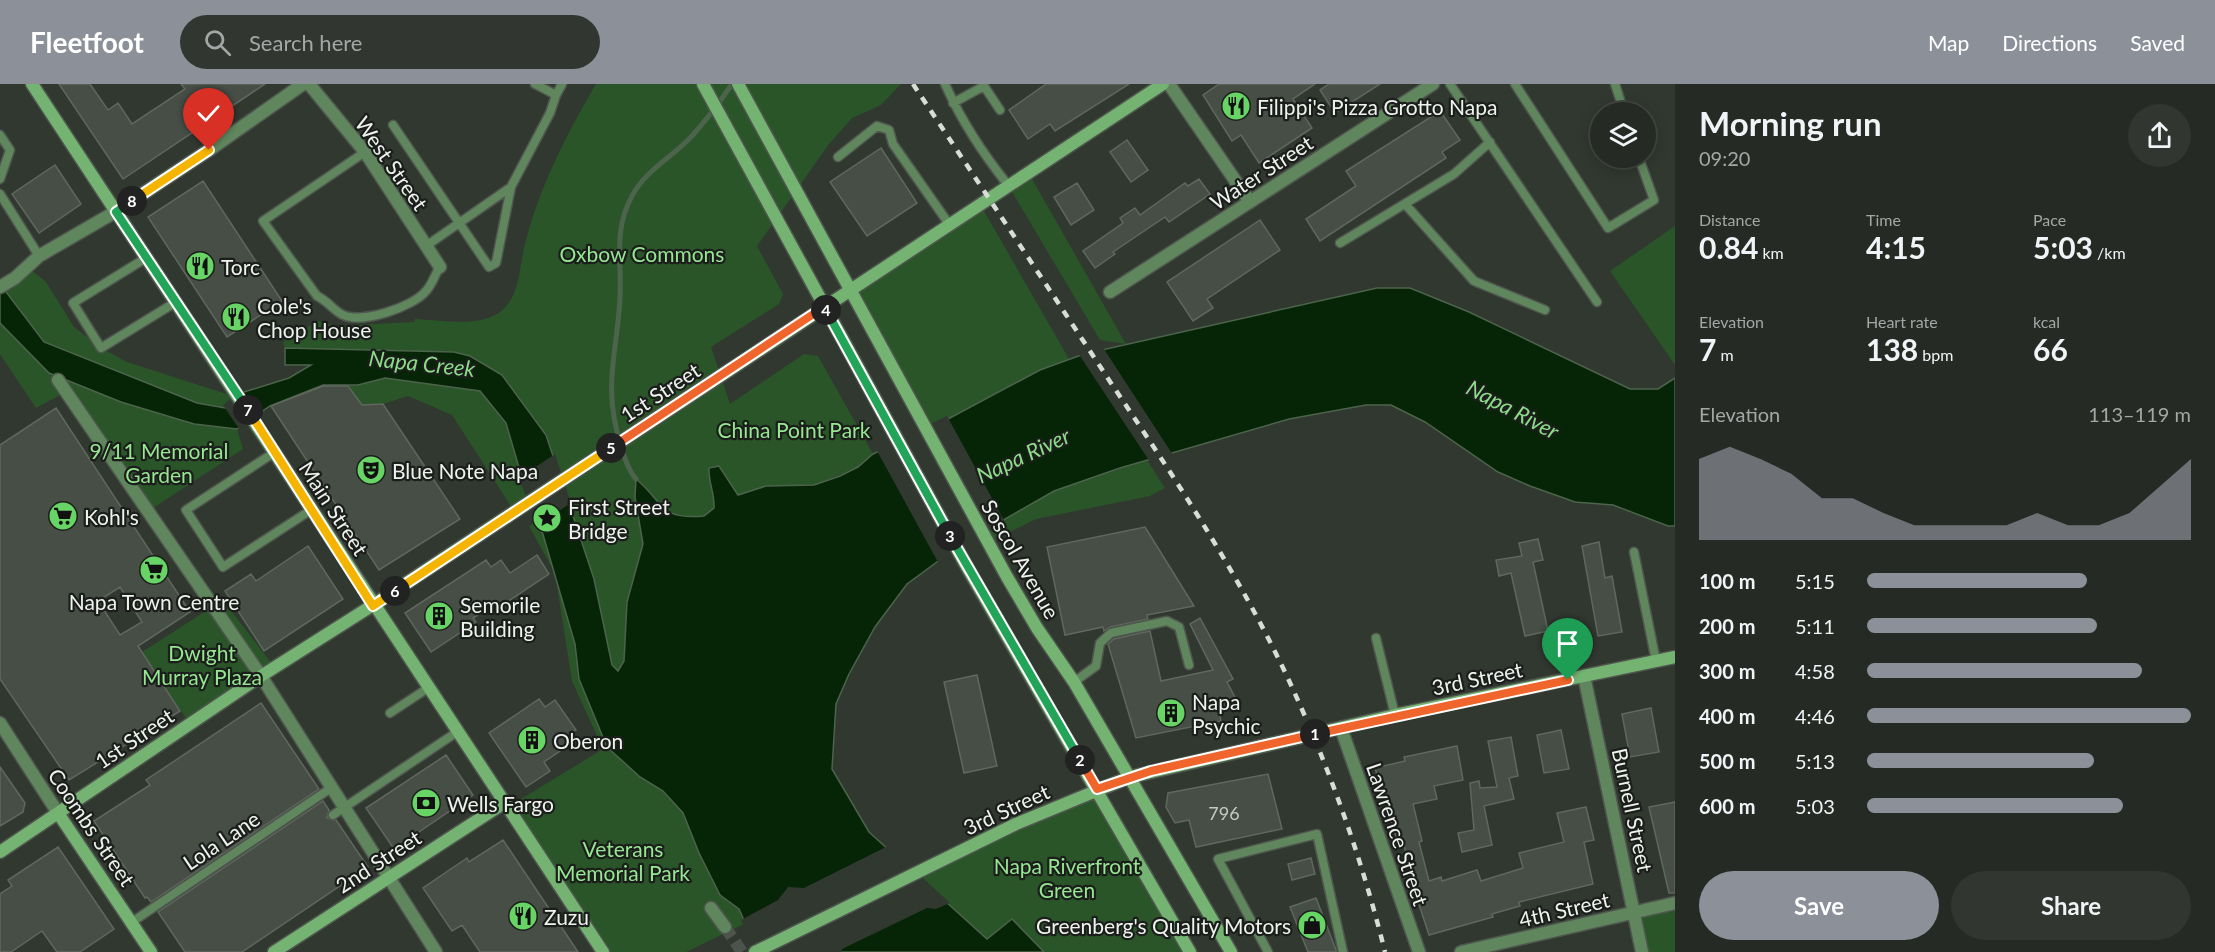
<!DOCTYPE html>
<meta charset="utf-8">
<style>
:root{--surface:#252a24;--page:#313631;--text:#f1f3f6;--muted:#a3a7a6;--line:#424641;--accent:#8c9099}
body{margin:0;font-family:Lato,sans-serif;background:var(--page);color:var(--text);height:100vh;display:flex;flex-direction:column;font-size:22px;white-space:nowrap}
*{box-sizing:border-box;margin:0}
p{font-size:20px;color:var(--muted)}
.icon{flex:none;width:33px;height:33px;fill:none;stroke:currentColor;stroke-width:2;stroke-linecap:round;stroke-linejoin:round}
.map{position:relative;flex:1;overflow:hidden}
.drawer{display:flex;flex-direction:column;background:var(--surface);width:540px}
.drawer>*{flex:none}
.controls{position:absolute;left:1590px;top:18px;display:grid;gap:12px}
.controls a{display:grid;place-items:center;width:66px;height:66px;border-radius:50%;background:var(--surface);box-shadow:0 3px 15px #0003,0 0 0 2px var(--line);font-size:30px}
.pin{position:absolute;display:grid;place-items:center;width:51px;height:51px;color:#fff;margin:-62px -26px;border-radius:50% 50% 50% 0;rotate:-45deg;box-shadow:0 0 6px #0007}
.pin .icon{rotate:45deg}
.km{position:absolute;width:30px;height:30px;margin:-15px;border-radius:50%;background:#222;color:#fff;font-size:16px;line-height:30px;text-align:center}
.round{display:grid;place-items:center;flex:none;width:63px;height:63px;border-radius:32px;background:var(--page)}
.summary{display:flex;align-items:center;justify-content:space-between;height:102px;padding:0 24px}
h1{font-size:33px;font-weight:700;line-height:45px}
.metrics{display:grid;grid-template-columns:repeat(3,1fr);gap:9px;height:102px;padding:6px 24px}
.metrics div{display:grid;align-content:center}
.metrics b{font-size:30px;font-weight:700}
.metrics small{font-size:16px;font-weight:400}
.metrics p{font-size:16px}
.chart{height:168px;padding:12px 24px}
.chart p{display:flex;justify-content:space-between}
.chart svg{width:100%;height:108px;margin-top:6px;fill:var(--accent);opacity:.7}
.cta{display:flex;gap:12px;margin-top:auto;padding:12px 24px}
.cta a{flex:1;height:69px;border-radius:36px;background:var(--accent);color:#fff;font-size:24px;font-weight:700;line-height:69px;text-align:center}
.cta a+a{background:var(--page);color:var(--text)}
ul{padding:0 24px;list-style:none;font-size:20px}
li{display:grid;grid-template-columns:96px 72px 1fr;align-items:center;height:45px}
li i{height:15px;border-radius:8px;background:var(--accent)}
header{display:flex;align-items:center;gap:36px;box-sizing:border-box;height:84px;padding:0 30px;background:var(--accent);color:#fff}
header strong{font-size:28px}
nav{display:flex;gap:33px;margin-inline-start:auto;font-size:21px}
.search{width:420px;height:54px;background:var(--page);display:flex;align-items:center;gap:15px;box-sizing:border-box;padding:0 21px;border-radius:33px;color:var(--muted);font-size:22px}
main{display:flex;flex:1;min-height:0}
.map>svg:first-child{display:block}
.green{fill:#2a5529}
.water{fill:#062506;stroke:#4c634c;stroke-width:1.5}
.pier{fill:#313830}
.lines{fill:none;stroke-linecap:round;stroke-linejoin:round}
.stream{stroke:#4c634c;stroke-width:5}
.building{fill:#464e46;stroke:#5f675e;stroke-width:1.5;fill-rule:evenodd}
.street-tunnel{stroke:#4d544c;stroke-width:12;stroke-dasharray:12 6;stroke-linecap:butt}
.lane-casing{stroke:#4f564e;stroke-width:11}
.street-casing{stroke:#4f564e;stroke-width:15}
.secondary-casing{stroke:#4f564e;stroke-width:15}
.lane{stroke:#5f865d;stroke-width:8}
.street{stroke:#5f865d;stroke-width:12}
.secondary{stroke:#74b371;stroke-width:12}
.rail{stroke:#d8ddd8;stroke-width:4.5;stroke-dasharray:8 8;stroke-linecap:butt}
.split-1-casing{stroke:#fff;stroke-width:12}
.split-2-casing{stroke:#fff;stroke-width:12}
.split-3-casing{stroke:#fff;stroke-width:12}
.split-4-casing{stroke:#fff;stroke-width:12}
.split-5-casing{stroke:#fff;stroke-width:12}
.split-6-casing{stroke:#fff;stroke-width:12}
.split-7-casing{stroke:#fff;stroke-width:12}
.split-8-casing{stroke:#fff;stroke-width:12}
.split-9-casing{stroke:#fff;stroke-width:12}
.split-1{stroke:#f0652b;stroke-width:8}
.split-2{stroke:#f0652b;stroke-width:8}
.split-3{stroke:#22a559;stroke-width:8}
.split-4{stroke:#22a559;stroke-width:8}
.split-5{stroke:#f0652b;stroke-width:8}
.split-6{stroke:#f5b400;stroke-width:8}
.split-7{stroke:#f5b400;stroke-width:8}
.split-8{stroke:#22a559;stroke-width:8}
.split-9{stroke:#f5b400;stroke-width:8}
.labels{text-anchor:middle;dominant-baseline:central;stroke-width:4.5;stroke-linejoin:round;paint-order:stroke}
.number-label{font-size:18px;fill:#c4cac4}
.poi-label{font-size:21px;fill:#eef3ee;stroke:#1b1e1b;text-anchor:start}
.street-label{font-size:21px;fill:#eef3ee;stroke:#1b1e1b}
.park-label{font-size:21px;fill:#96e692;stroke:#1b1e1b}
.water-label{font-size:22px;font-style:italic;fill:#8cdc89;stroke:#1b1e1b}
</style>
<header>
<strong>Fleetfoot</strong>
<div class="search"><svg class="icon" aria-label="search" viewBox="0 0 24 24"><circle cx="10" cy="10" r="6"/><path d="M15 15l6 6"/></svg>Search here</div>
<nav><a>Map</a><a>Directions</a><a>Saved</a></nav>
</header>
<main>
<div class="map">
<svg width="1675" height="868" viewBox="0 0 1675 868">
<rect width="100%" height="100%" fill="#313830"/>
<!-- green -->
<path class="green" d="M596,0h305l-20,21 -29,13 -23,26 -72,102 26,48 -4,10 -68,43 19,57 74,-50 14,2 55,98 -14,13 -45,18 -48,1 -29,9 -8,-11 -20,-10 6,22 -1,12 -10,8c-19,2 -41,-1 -52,-19 -5,-7 -8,-12 -16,-18l7,65 -16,58 -3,59 -6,10 -6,-6 -18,-86 -48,-144 -92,-83 -169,-4 -2,-6 35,-21 19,5 77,-4 1,-3c24,1 60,8 82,-5 22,-13 22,-43 27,-66 14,-58 42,-113 72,-164z
M1028,88l98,172 -26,-4 -92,-155z
M980,120l89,155 -29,11 -114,60 -75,-140z
M1675,142v139l-65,-94z
M30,185l16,13 28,45 27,21 26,14 112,36 -13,10 -29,-5 -153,-61 -42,-56z
M0,237l49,52 72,29 73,22 43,5 6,20 -96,63 -81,-120 -30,16 -36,-54z
M385,294l95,13 26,32 24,78 -16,10 -62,-96 -44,-19 -25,8 -21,1 -14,-19z
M1147,376l18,28 -15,8 -114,23 -48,24 -6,-11 72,-41z
M540,435l35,125 4,35 61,98 23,14 21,23 15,39 21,42 19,14 7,14 -60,29h-83l-95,-145 95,-58 -31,-68 -17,-108 -26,-47z
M223,516l52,68 -85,56 -48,-72z
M1097,705l93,163h-146l-32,-33 -25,20 -73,-64z
M1675,819v49h-33l-7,-40z"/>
<!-- water -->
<path class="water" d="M0,200l44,58 153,61 28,5 16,-15 48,-15 22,-13h-26v-17l169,4 16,4 32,19 44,60 48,144 18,86 6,6 6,-10 3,-59 16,-58 -8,-47 1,-18c28,23 22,41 68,37l10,-8c1,-14 -6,-27 -5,-40l10,-2 19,29 28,-9 48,-1 26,-9 18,-9 15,-13 75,-35 92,-49 44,-16 293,-66h33l59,24 161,77h28l17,-11v148h-7l-55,-21 -38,-3 -45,-16 -32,-14 -73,-50 -34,-17h-25l-77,14 -169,49 -66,23 -91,52 -56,41 -32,43 -26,47 -13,30 -4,65 37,63 118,107 25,-20 32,33h-286l-19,-43 -19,-14 -21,-42 -16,-40 -20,-22 -23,-14 -33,-30 -28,-68 -4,-35 -33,-113 -24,-67 -12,-41 -26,-32 -95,-13 -27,7h-35l-53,21 -33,23 -43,-5 -73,-22 -72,-29 -49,-50z"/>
<!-- pier -->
<path class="pier" d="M1102,262l71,109 -23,7 -72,-109z
M242,305l18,27 -20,14 -17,-25z
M947,332l58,106 -40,23 -26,19 -63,-115z
M555,370l16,49 -34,22 -18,-47z
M888,762l62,57 -14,6 -9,-1 -85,41 -1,3h-86l-14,-32 37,-20 10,-13 16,1z"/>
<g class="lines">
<!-- stream -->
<path class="stream" d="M636,395c-8,-9 -12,-22 -15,-33 -19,-61 -4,-90 -1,-148 2,-37 -7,-68 12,-102 14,-26 39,-38 58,-58 15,-16 29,-35 42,-54"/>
</g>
<!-- building -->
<path class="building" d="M59,0h31l18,26 10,-7 14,21 53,-35 -4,-5h84l-142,95z
M1046,0h83l-74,47 -5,-7 -22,15 -19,-29z
M1219,0h96l-22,15 19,29 -53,35 -18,-28 -9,6 -29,-46z
M1329,0h51l-45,29 -15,-23z
M1440,27l20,29 -18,12 4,6 -126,83 -14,-22 50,-33 -10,-15z
M1127,56l21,30 -17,12 -21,-30z
M881,64l36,55 -50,33 -37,-54z
M55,81l26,39 -42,29 -27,-39z
M1199,95l11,15 -41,28 -4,-5 -52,35 2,2 -20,14 -12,-17 40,-28 -3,-5 15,-10 5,7 45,-32 3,3z
M203,97l79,120 -55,36 -79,-120z
M1077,99l17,27 -23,15 -17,-28z
M1260,136l20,30 -73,49 6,9 -20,13 -26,-39z
M323,302h25l14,19 21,-1 77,115 -81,51 -108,-164z
M56,324l134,204 -52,34 42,65 -111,69 -69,-101v-234zM120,503l22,35 -22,13 -22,-34z
M1145,443l49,79 -47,9 1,4 -38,8 -6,4 -1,-4 -38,8 -18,-88z
M1538,455l5,21 -10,2 15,69 -23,5 -14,-63 -12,3 -3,-16 26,-4 -3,-13z
M1599,458l6,36 7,-2 10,56 -24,4 -16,-90z
M308,462l35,53 -79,52 -39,-60 26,-17 5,7z
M537,471l12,19 -51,34 -3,-4 -22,14 3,4 -45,30 -26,-39 81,-53 5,7 10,-7 9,13z
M1200,534l33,61 -6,3 13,25 -21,5 2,9 -85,17 -28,-94 6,-5 36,-8 11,50 52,-11 -23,-46z
M977,591l20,91 -33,7 -20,-91z
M539,615l6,8 10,-7 21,30 -9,6 5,7 -28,19 6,9 -24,16 -37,-54z
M261,619l58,86 -168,113 -4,-5 -2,1 -51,-77 56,-36 -4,-5z
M1651,624l8,44 -29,5 -8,-43z
M1561,646l8,39 -25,4 -7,-38z
M1511,653l7,39 -9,2 5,21 -30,7 8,39 -30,7 -4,-19 16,-3 -4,-47 9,-2 1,7 17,-1 -9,-46z
M1457,662l6,34 -29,6 3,13 -24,5 9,37 -3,1 10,39 12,-4 1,4 35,-11 4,11 42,-13 -4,-15 45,-11 -7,-29 29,-6 8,33 -10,2 9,42 -74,18 1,4 -28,8 1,3 -64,18 -16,-49 -9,-41 -5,1 -24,-78 30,-7 -1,-4z
M446,671l27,40 -79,54 -28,-41z
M0,683l25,36 -2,9 -23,14z
M1268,690l14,55 -86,18 -7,-27 -14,3 -9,-16 2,-14z
M323,717l6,9 -2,8 9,2 32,47 -126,85h-57l-27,-40z
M1675,718v91h-6l-20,-86z
M503,756l65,97 10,15h-98l-18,-27 -10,6 -29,-43 44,-30 2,4z
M58,763l56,82 -34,23h-23l-15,-21 -31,21h-11v-58l12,-8 -4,-6z
M1311,774l4,16 -23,6 -4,-16z
M1316,814l20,52v2h-28l-18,-45z"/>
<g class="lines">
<!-- street-tunnel -->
<path class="street-tunnel" d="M725,843l17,25"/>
<!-- lane casing -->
<g class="lane-casing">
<path id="lane" d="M535,0l21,11 6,-11
M945,0c16,36 38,70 63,101
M1450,0l147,218
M1515,0l93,144 46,-28 -15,-42
M1615,0l9,28
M953,19l31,-17 16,24
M393,41l96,142 7,-4 15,-76 39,-74 6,-18
M0,51l10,15 -10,29
M365,68l-102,69 54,75c11,5 17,15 26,19 19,9 70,-8 83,-24 6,-6 9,-17 14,-24
M838,73l39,-31 12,4 4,14 56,80
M0,110l39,62
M1405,120l69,77 71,29
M1340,159l114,-69 36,-32
M426,162l85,-59
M146,174l-73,45 28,45 75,-46
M275,368l-89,58 37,57 88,-57
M1634,468l22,109
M1376,554l19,77
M1074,598l22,-16 4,-23 11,-10 56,-12 12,6 10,38
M390,629l38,-25
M333,731l124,-83
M132,838l199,-134
M1268,868l-50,-93 99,-25 26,118"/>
</g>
<!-- street casing -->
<g class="street-casing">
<path id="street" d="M309,0l56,68 75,115
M1169,0l81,118
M0,203l15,-9 24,-22 76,-44 94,-62 94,-66
M1110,208l323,-208
M58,296l203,296 175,276
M1584,592l58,276
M0,639l58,90
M1341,644l78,224
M711,824l14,19
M1461,868l214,-49"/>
</g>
<!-- secondary casing -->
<g class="secondary-casing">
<path id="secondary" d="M32,0l571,868
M703,0l264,483 223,385
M738,0l269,493 30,51 37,54 157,270
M58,729l93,139
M0,768l261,-176 112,-71 790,-521
M274,868l230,-149
M755,868l261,-128 114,-47 265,-62 280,-58"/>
</g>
<!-- lane -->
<use href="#lane" class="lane"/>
<!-- street -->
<use href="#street" class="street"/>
<!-- secondary -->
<use href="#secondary" class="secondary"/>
<!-- rail -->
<path class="rail" d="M913,0c65,98 131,197 196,296 63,94 126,188 175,290 43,91 77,185 101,282"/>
</g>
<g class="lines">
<!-- split-1 casing -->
<g class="split-1-casing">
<path id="split-1" d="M1315,650l253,-54"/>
</g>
<!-- split-2 casing -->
<g class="split-2-casing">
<path id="split-2" d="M1080,676l17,29 54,-18 164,-37"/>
</g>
<!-- split-3 casing -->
<g class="split-3-casing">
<path id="split-3" d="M950,452l130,224"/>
</g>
<!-- split-4 casing -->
<g class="split-4-casing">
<path id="split-4" d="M826,226l124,226"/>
</g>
<!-- split-5 casing -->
<g class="split-5-casing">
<path id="split-5" d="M611,364l213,-141 2,3"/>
</g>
<!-- split-6 casing -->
<g class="split-6-casing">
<path id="split-6" d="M395,507l216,-143"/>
</g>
<!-- split-7 casing -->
<g class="split-7-casing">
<path id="split-7" d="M248,326l125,196 22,-15"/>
</g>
<!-- split-8 casing -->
<g class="split-8-casing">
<path id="split-8" d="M132,117l-16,11 132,198"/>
</g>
<!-- split-9 casing -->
<g class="split-9-casing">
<path id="split-9" d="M132,117l77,-51"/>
</g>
<!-- split-1 -->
<use href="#split-1" class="split-1"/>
<!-- split-2 -->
<use href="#split-2" class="split-2"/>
<!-- split-3 -->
<use href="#split-3" class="split-3"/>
<!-- split-4 -->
<use href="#split-4" class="split-4"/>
<!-- split-5 -->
<use href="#split-5" class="split-5"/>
<!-- split-6 -->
<use href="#split-6" class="split-6"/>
<!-- split-7 -->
<use href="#split-7" class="split-7"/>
<!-- split-8 -->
<use href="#split-8" class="split-8"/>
<!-- split-9 -->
<use href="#split-9" class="split-9"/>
</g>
<!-- icons -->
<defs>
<g id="restaurant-disc" transform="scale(1.5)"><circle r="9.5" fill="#67d465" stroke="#1b1e1b"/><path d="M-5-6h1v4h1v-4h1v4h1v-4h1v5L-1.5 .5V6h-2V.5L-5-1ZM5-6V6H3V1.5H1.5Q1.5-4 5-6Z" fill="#111"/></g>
<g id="theatre-disc" transform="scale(1.5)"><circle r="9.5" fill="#67d465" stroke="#1b1e1b"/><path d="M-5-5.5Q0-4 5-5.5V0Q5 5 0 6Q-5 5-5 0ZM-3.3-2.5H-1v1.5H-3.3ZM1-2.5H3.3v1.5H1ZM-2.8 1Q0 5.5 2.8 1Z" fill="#111"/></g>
<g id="supermarket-disc" transform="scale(1.5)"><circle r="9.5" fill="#67d465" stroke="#1b1e1b"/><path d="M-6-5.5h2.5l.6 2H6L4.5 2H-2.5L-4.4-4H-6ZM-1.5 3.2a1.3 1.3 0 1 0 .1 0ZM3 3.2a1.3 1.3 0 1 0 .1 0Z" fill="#111"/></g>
<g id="sight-disc" transform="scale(1.5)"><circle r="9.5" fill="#67d465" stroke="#1b1e1b"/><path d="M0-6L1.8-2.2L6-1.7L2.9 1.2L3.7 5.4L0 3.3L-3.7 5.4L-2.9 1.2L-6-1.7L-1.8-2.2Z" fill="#111"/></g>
<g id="building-disc" transform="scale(1.5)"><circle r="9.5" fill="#67d465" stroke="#1b1e1b"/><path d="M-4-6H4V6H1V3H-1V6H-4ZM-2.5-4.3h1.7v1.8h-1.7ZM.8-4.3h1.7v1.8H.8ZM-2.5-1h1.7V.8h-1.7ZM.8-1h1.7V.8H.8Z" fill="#111"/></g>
<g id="bank-disc" transform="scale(1.5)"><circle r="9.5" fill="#67d465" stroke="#1b1e1b"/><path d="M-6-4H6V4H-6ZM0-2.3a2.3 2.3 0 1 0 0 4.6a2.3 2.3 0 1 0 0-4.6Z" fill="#111"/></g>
<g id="shop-disc" transform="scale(1.5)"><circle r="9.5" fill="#67d465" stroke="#1b1e1b"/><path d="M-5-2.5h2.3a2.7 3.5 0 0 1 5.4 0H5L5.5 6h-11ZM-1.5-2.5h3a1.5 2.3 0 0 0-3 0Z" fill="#111"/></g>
</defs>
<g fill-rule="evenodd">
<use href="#restaurant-disc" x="1236" y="22"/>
<use href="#restaurant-disc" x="200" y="182"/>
<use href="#restaurant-disc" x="236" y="233"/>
<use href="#theatre-disc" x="371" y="386"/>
<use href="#supermarket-disc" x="63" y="432"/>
<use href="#sight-disc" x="547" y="434"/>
<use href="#supermarket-disc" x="154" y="486"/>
<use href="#building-disc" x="439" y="532"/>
<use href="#building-disc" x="1171" y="629"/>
<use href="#building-disc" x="532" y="656"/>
<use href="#bank-disc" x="426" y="719"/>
<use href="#restaurant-disc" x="523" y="832"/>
<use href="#shop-disc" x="1312" y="841"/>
</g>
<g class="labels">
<!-- number labels -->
<g class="number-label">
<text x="1224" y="729">796</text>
</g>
<!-- poi labels -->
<g class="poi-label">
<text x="1257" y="22">Filippi's Pizza Grotto Napa</text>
<text x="221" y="182">Torc</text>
<text x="257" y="221">Cole's<tspan x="257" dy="24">Chop House</tspan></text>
<text x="392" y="386">Blue Note Napa</text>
<text x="568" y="422">First Street<tspan x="568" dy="24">Bridge</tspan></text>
<text x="84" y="432">Kohl's</text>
<text x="154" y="517" text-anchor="middle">Napa Town Centre</text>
<text x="460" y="520">Semorile<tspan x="460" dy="24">Building</tspan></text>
<text x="1192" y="617">Napa<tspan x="1192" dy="24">Psychic</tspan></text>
<text x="553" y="656">Oberon</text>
<text x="447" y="719">Wells Fargo</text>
<text x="544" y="832">Zuzu</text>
<text x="1291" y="841" text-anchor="end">Greenberg's Quality Motors</text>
</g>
<!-- street labels -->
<g class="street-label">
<text transform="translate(392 79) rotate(55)">West Street</text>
<text transform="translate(1261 88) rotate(-33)">Water Street</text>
<text transform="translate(660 308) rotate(-33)">1st Street</text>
<text transform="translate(334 424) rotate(57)">Main Street</text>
<text transform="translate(1021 475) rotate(60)">Soscol Avenue</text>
<text transform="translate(1477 594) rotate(-12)">3rd Street</text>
<text transform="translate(134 654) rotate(-34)">1st Street</text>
<text transform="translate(1006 725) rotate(-25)">3rd Street</text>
<text transform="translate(1633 726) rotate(78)">Burnell Street</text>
<text transform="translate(92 743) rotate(56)">Coombs Street</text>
<text transform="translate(1398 750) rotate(71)">Lawrence Street</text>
<text transform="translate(221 756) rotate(-34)">Lola Lane</text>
<text transform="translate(378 777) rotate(-33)">2nd Street</text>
<text transform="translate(1564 825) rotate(-13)">4th Street</text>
</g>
<!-- park labels -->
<g class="park-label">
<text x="642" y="169">Oxbow Commons</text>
<text x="794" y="345">China Point Park</text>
<text x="159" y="366">9/11 Memorial<tspan x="159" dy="24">Garden</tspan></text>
<text x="202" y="568">Dwight<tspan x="202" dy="24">Murray Plaza</tspan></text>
<text x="623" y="764">Veterans<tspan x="623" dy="24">Memorial Park</tspan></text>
<text x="1067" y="781">Napa Riverfront<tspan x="1067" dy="24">Green</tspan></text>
</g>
<!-- water labels -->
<g class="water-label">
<text transform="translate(422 279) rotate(6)">Napa Creek</text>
<text transform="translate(1513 325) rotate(28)">Napa River</text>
<text transform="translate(1023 371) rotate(-25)">Napa River</text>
</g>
</g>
</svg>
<div class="controls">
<a><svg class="icon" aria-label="layers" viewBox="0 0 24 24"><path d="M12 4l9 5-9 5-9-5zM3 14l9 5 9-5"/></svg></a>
</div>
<div class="pin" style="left:1568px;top:596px;background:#1e9e55"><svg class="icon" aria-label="arrive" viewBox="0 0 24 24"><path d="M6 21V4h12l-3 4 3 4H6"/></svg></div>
<div class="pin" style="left:209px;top:66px;background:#d93025"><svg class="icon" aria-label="check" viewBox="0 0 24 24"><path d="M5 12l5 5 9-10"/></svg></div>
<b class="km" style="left:1315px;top:650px">1</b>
<b class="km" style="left:1080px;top:676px">2</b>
<b class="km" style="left:950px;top:452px">3</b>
<b class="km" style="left:826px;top:226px">4</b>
<b class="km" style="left:611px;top:364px">5</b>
<b class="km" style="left:395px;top:507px">6</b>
<b class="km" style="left:248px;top:326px">7</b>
<b class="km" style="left:132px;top:117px">8</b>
</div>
<section class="drawer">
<div class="summary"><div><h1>Morning run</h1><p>09:20</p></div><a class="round"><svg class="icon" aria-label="share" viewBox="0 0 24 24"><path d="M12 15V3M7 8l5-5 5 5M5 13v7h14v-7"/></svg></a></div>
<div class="metrics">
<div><p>Distance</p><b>0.84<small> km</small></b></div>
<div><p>Time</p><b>4:15</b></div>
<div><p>Pace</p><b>5:03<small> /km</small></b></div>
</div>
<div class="metrics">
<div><p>Elevation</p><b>7<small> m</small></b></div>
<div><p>Heart rate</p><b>138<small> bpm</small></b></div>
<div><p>kcal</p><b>66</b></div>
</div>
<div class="chart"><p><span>Elevation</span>113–119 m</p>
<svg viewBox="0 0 160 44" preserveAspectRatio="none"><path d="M0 44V11L10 6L20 11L30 17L40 27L50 27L60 33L70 38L80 38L90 38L100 38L110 33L120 38L130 38L140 33L150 22L160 11V44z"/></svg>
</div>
<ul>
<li><b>100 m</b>5:15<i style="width:68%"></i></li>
<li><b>200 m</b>5:11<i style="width:71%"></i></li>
<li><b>300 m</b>4:58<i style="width:85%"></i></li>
<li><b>400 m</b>4:46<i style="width:100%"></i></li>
<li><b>500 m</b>5:13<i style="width:70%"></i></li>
<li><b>600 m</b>5:03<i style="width:79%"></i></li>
</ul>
<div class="cta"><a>Save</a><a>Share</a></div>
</section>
</main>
